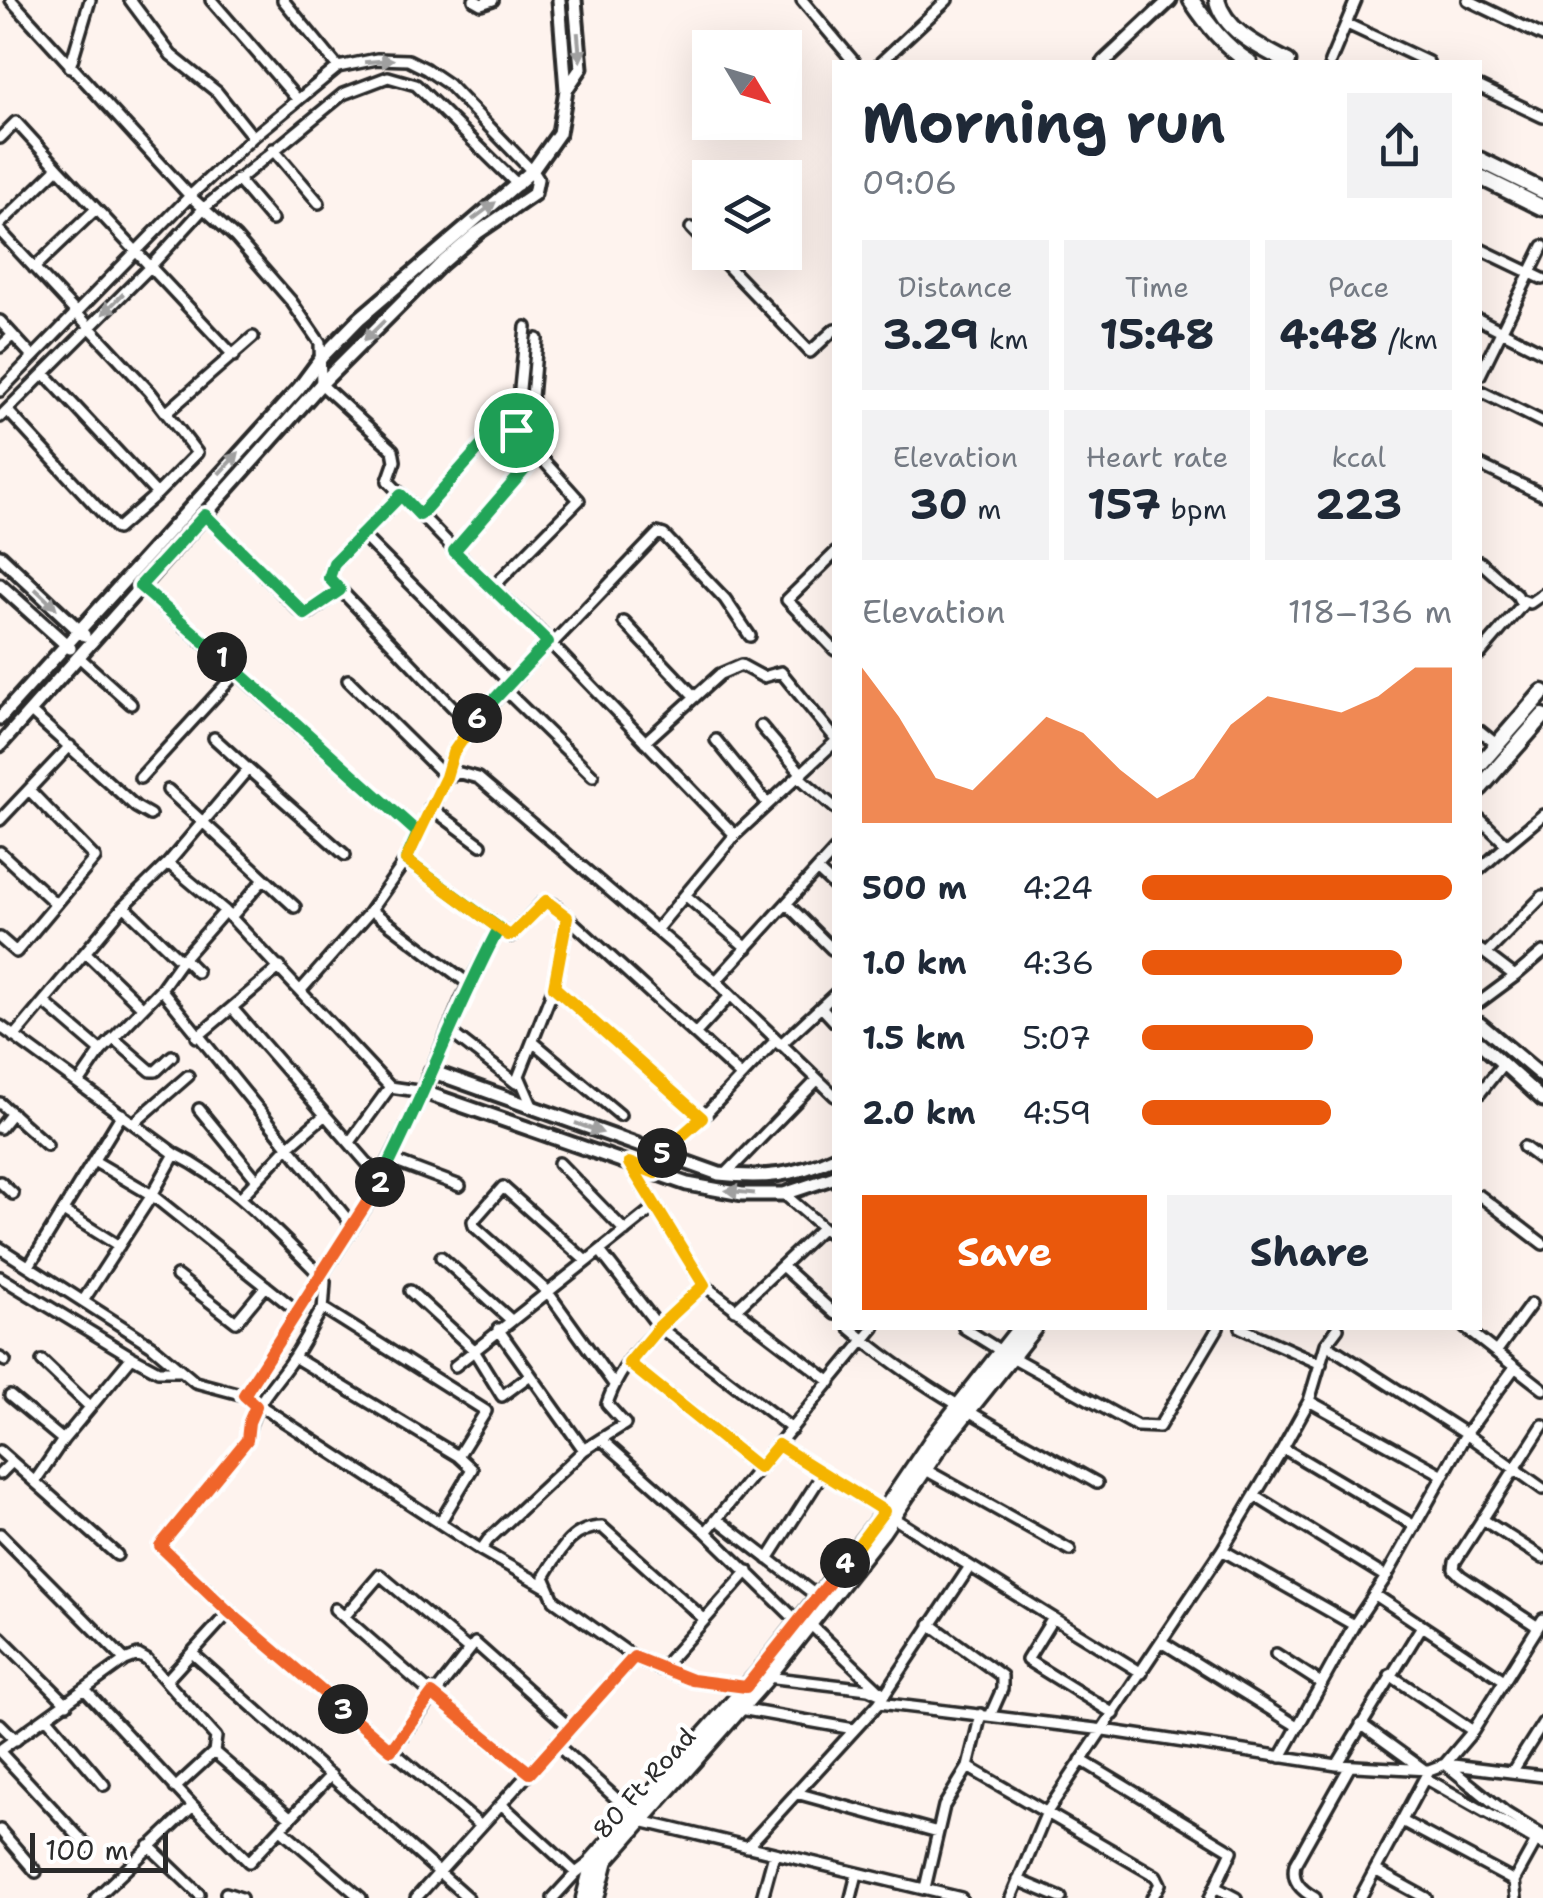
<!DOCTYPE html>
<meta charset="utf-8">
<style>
:root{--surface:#fff;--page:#f2f2f3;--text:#1f2937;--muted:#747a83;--accent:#ea580c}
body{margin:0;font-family:"Shantell Sans",sans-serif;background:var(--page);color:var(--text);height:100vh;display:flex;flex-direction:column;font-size:38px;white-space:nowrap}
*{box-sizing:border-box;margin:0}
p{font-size:32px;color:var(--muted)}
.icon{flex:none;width:55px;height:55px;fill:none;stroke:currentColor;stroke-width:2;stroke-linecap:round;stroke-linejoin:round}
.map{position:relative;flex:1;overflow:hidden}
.drawer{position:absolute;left:832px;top:60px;width:650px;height:1270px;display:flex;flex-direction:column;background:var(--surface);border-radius:0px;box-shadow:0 10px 40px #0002}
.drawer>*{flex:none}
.needle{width:65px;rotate:128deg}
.buttons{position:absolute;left:692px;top:30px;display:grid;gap:20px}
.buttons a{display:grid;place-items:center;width:110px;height:110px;border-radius:0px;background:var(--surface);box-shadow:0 10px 40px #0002;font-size:50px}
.scale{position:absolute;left:30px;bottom:25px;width:138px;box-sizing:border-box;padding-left:10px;border:5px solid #2b2b2b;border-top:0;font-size:28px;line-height:35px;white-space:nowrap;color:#2b2b2b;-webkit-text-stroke:8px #fff;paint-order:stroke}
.pin{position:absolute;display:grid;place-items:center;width:85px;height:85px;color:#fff;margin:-42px;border:5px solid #fff;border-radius:50%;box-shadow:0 2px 10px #0007}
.km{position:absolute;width:50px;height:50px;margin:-25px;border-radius:50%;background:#222;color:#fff;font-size:28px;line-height:50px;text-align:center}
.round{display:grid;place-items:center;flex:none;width:105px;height:105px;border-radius:0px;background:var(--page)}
.summary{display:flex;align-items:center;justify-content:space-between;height:170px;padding:0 30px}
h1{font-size:55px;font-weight:700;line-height:75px}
.metrics{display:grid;grid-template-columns:repeat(3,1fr);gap:15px;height:170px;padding:10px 30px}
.metrics div{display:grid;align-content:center;border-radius:0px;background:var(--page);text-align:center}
.metrics b{font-size:42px;font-weight:700}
.metrics small{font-size:28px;font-weight:400}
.metrics p{font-size:28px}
.chart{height:280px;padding:20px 30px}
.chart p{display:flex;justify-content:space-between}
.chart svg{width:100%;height:180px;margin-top:10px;fill:var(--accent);opacity:.7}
.action{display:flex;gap:20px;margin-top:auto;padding:20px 30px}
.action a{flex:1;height:115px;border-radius:0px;background:var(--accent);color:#fff;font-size:40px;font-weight:700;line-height:115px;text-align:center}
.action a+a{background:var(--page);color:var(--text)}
ul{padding:0 30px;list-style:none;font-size:32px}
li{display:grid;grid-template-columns:160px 120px 1fr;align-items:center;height:75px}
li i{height:25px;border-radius:12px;background:var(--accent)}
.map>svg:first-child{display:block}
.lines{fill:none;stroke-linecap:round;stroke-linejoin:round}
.minor-casing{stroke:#2b2b2b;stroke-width:16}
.tertiary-casing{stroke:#2b2b2b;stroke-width:19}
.secondary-casing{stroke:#2b2b2b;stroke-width:21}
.minor{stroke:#fff;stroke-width:9}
.tertiary{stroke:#fff;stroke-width:11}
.secondary{stroke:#fff;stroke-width:14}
.oneway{fill:#a0a0a0}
.split-1-casing{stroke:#fff;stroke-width:20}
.split-2-casing{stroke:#fff;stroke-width:20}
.split-3-casing{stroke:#fff;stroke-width:20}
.split-4-casing{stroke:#fff;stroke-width:20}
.split-5-casing{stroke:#fff;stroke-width:20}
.split-6-casing{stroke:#fff;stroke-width:20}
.split-7-casing{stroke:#fff;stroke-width:20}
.split-1{stroke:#22a559;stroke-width:12}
.split-2{stroke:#22a559;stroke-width:12}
.split-3{stroke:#f0652b;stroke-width:12}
.split-4{stroke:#f0652b;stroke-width:12}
.split-5{stroke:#f5b400;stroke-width:12}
.split-6{stroke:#f5b400;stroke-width:12}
.split-7{stroke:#22a559;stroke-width:12}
.labels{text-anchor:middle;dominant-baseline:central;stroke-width:9;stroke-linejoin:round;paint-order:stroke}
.street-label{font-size:25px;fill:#2b2b2b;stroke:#fff}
</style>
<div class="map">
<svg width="1543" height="1898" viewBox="0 0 1543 1898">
<rect width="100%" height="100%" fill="#fef3ee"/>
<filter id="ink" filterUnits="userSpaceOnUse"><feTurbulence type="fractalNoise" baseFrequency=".01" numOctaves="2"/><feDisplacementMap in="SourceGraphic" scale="20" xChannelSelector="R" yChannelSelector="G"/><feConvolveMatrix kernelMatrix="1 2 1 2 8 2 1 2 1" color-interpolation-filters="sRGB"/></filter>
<g filter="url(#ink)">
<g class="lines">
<!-- minor casing -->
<g class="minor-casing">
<path id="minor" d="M11,0l179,196 46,42 55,63 29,42 1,41 72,66 2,11 -7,20 97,100 47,43 203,211
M130,0l41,55 46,37 36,45
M211,0l87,100
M283,0l55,67
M474,0l7,4 12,-4
M802,0l52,62
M1468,0l75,36
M1347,24l81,38
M881,62l66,-62
M1330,62l26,-62
M70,67l20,-67
M1480,87l63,30
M0,138l16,-16 42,46
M273,149l46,54
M237,179l35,41
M0,224l58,-56 176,188
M691,228l19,20
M0,231l150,161 47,61 -40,41 -40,35 -110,-119
M1480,249l63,30
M714,252l96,100 25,-23
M34,268l62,-59
M1480,320l63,32
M0,321l33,36
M0,347l13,-12
M44,373l113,121
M1480,375l63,-129
M0,391l190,-195 63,-59 85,-70 39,-8 31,1 18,9 22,15 84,87
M1480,391l63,31
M166,413l87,-76
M0,417l150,-150 54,-59 139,-114 45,-17 28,8 102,100
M516,430l10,-103
M528,443l9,-104
M1480,465l63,30
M401,495l-67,68 -5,15 141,147
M205,515l95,96 11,1 29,-22
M420,515l86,-96 73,81 -86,87
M362,535l147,147
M454,551l84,-97
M835,553l-48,47 48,50
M1480,562l37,33 5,10 -42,49
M140,586l278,247
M1519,599l11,4 13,-9
M624,622l71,75
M551,645l107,-112 6,2 61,64 25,37
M80,658l51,46
M348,680l98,97 7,-24 17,-28 35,-35 43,-48
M505,690l88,86
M32,713l104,94 14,8
M761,726l41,48
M1480,731l16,13
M214,738l34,31
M716,740l52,64
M645,742l75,-68 21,-9 22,12 18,-5 54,66
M799,777l36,31
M140,778l98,-107
M168,790l127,117
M430,807l51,38
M1480,819l27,26 36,-30
M0,820l70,-74
M0,852l56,52
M406,860l105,76 31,-33 11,1 188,172
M168,863l57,48 165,176 34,5 -59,116 -121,187
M1480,869l27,-24
M817,870l18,17
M685,895l62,53
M787,904l45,45
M124,906l57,55
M371,910l98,74
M231,917l33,-38
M656,930l79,-95 100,-93
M0,938l16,14 79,-94 -66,-68
M1480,950l6,4 57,-58
M86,953l56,54
M183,958l14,14
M1515,976l28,-24
M716,981l119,-131
M554,987l148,131
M161,989l192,237
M301,990l67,-76 38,-54 40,-83 14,-4 18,5 238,203 119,115
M1480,1002l35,-26 -29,-22
M45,1003l56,48
M232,1008l149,171
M822,1008l13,14
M0,1026l175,128
M449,1031l67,52 38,-96 13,-70
M695,1034l35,-38
M14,1037l110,-131 44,-43 80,-94 97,86
M197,1037l83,-70
M113,1038l38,33h5l16,-15
M533,1042l87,73
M780,1045l55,-51
M431,1071l31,-73 37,-70
M519,1076l14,32
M79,1083l22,-32 60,-62 20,-28 44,-50
M1480,1093l22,-28
M0,1103l47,42
M199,1109l58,71
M134,1123l54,-47
M0,1128l12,-15
M350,1142l40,-55
M1524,1147l19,14
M391,1160l69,26
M94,1161l58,34 145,116
M559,1163l66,68
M629,1163l75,122 127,97
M655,1173l6,-19 41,-36 74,-78
M725,1175l92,-95
M0,1182l13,12
M784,1194l51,44
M1480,1196l63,48
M241,1197l47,-50 37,-32
M63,1211l56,35
M0,1248l151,97 44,37 49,13 237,155 7,-10 96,-90 17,-11 105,93 92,90
M600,1251l59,76 133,102
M441,1257l70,63
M586,1261l-83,-74 -30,34 1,5 73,65 66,92
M29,1266l93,-152
M783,1267l52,47
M177,1276l59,46 30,-36
M0,1277l132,80 -69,83 -28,41
M410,1291l63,58 29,47 27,-20
M83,1301l69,-106 23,-41c57,28 101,78 146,122l4,6 -2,29
M735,1310l87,-82
M850,1328c73,64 162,107 247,155
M964,1328l37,23
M1241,1328l80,36
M1465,1328l78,61
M498,1329l86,121
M1326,1344l140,90 77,55
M1496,1352l35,-48
M132,1357l26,14h21
M294,1357l164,99
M1012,1357l125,69 22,1 59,-99
M0,1358l5,3
M42,1361l48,46
M629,1363l130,105
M455,1366l201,-160
M10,1396l53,44
M1309,1401l134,74
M601,1439l24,-15 -18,-20c15,-49 61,-85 97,-119
M779,1445c120,77 241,153 363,228
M1283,1448l132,78
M0,1451l117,104
M924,1469l146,81
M0,1474l12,-12
M1255,1496l131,81
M717,1519l101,78
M1482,1519l61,39
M441,1521l31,-52 -14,-13 28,-45 -160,-101 -6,2c-8,14 -16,29 -25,43 -19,30 -44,48 -48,85l-87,105 69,67 252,214
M706,1532l168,-204
M0,1534l125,126
M481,1550l65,37
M1222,1550l132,75
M768,1559l55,-86
M1374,1594l130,86
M335,1609l97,85 98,79
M344,1617l36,-42 89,75
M1053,1618l-26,42 87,54
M704,1619l-102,-92c-31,0 -43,26 -58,50l10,23 80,57 57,23 55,7
M1543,1619l-70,112 -28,33 61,49 37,23
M810,1624l70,67
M930,1624l72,52v13l-12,27
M1538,1627l-77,-51 -7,-7 1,-7 88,-137
M0,1637l67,67
M1162,1642l135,84
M192,1653l276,245
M1276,1654l45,29
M661,1669l87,-98
M1390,1675l83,56
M767,1677l101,12 16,7
M166,1681l63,-69
M86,1691l107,115 -97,92
M879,1703l225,27 233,35 92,5 16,-6 98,12
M740,1709l114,20
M47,1718l57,67
M0,1724l16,16
M1361,1724l62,45
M556,1744l85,77 320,77
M0,1750l125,-90 13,-5 9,5 69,77 -2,15 -39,36
M391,1750l84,-107 94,84
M0,1752l89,96
M214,1752l77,66
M1281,1757l73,-132 32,-48 80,-143 49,-67
M1081,1760l151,91 -22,47
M1337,1765l85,-139
M968,1767l188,109 4,8 -8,14
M1512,1772l31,-49
M1425,1778l118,67
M796,1793l142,39
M501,1804l75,69
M193,1806l56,56 82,-87
M1402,1821l112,60
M281,1829l80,69
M0,1830l36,42
M149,1846l50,48
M747,1847l132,-144 90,-135
M1375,1870l51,28
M1018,1880l43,18
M1215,1887l21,11
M925,1888l19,-82 24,-39 13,-53
M226,1893l15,5
M416,1898l218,-241
M553,1898l23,-25 18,-14
M762,1898l12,-44
M851,1898l6,-24
M1011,1898l36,-86 175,-262 61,-102 26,-47 17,-57 12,-16
M1315,1898c-14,-8 -24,-17 -20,-34l55,-98
M1360,1898l69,-128
M1516,1898l-2,-17 25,-45"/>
</g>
<!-- tertiary casing -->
<g class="tertiary-casing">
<path id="tertiary" d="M1104,62l66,-62
M566,90l15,-22 -6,-68
M0,556l84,79
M0,585l70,63
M0,718l299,-330 23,-31 38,-39 172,-147 27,-38 7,-43 -7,-90
M0,745l321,-361 120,-120 36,-31 57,-39 3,-15 -5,-8
M1480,1024l63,53
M1480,1043l63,57
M835,1157c-41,19 -72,22 -116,17l-288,-103 -7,21 263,92 55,10h42l51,-17"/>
</g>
<!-- secondary casing -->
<g class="secondary-casing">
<path id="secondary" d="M1191,0c17,25 33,46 58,62
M1217,0c8,32 45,48 71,62
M1480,160l63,31
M1480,177l63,31
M1480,764l63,-72
M1480,788l63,-72
M584,1898l10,-39 164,-185 116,-148 58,-86 88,-112
M596,1898l10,-38 159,-180 117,-148 58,-86 94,-118"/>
</g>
<!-- minor -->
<use href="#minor" class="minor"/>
<!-- tertiary -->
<use href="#tertiary" class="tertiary"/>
<!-- secondary -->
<use href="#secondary" class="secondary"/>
</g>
<!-- one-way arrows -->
<defs><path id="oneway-solid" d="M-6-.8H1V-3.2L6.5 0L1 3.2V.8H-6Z" transform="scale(2.5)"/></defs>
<g class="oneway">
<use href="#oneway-solid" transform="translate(579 47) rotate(85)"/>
<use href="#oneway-solid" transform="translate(379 61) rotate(-5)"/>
<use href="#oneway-solid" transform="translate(484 211) rotate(-37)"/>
<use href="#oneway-solid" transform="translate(113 304) rotate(135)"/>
<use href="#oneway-solid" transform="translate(374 331) rotate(135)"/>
<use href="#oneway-solid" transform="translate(229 463) rotate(-47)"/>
<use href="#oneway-solid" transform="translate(46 599) rotate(43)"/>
<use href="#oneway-solid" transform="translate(589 1128) rotate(20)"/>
<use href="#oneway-solid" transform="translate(740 1192) rotate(-174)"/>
</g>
</g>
<g class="lines" filter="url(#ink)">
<!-- split-1 casing -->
<g class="split-1-casing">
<path id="split-1" d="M222,657l-82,-71 65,-71 100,99 35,-24 -11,-12 5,-15 67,-68 19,20 86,-97 10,12"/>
</g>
<!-- split-2 casing -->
<g class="split-2-casing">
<path id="split-2" d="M222,657l196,176 -12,27 93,68c-44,83 -76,171 -119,254"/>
</g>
<!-- split-3 casing -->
<g class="split-3-casing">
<path id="split-3" d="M343,1709l-114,-97 -69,-66 87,-106 2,-18 7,-16 -12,-11 136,-213"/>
</g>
<!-- split-4 casing -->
<g class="split-4-casing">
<path id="split-4" d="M343,1709l48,41 41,-56 98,79 104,-116 58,23 54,7 99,-124"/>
</g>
<!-- split-5 casing -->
<g class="split-5-casing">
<path id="split-5" d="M662,1153l-7,20 -26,-10 75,122 -45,42 -30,36 130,105 19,-23 106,66 -39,52"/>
</g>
<!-- split-6 casing -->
<g class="split-6-casing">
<path id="split-6" d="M477,718l-24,35 -7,24 -40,83 102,75 5,-1 33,-33 21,16 -13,70 148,131 -40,35"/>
</g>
<!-- split-7 casing -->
<g class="split-7-casing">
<path id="split-7" d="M477,718l71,-76 -94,-91 84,-97 -22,-24"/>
</g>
<!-- split-1 -->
<use href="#split-1" class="split-1"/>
<!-- split-2 -->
<use href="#split-2" class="split-2"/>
<!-- split-3 -->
<use href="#split-3" class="split-3"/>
<!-- split-4 -->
<use href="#split-4" class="split-4"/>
<!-- split-5 -->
<use href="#split-5" class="split-5"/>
<!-- split-6 -->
<use href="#split-6" class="split-6"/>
<!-- split-7 -->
<use href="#split-7" class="split-7"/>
</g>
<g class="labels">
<!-- street labels -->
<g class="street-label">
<text transform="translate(644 1783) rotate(-48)">80 Ft Road</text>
</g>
</g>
</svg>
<div class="buttons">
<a><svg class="needle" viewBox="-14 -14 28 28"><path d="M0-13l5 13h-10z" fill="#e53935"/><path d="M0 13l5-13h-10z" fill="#747a83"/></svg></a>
<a><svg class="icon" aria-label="layers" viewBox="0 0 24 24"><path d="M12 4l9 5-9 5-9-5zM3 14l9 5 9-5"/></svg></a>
</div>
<div class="scale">100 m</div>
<div class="pin" style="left:516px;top:430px;background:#1e9e55"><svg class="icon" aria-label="arrive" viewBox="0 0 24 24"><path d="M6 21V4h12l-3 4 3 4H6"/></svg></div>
<b class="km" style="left:222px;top:657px">1</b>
<b class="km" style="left:380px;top:1182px">2</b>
<b class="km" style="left:343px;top:1709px">3</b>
<b class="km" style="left:845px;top:1563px">4</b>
<b class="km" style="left:662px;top:1153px">5</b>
<b class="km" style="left:477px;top:718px">6</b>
<section class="drawer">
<div class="summary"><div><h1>Morning run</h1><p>09:06</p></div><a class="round"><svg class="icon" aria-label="share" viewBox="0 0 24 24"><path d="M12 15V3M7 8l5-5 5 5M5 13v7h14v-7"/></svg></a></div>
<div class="metrics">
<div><p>Distance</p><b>3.29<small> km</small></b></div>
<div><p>Time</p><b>15:48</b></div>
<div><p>Pace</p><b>4:48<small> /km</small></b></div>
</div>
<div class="metrics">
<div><p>Elevation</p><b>30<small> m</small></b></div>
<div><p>Heart rate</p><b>157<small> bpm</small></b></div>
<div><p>kcal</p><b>223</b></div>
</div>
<div class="chart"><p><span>Elevation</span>118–136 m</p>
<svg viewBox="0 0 160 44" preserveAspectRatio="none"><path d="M0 44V6L10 18L20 33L30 36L40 27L50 18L60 22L70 31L80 38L90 33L100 20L110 13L120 15L130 17L140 13L150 6L160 6V44z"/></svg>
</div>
<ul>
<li><b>500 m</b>4:24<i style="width:100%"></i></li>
<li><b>1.0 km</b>4:36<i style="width:84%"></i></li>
<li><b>1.5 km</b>5:07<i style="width:55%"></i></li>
<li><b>2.0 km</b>4:59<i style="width:61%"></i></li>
</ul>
<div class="action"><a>Save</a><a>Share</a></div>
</section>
</div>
